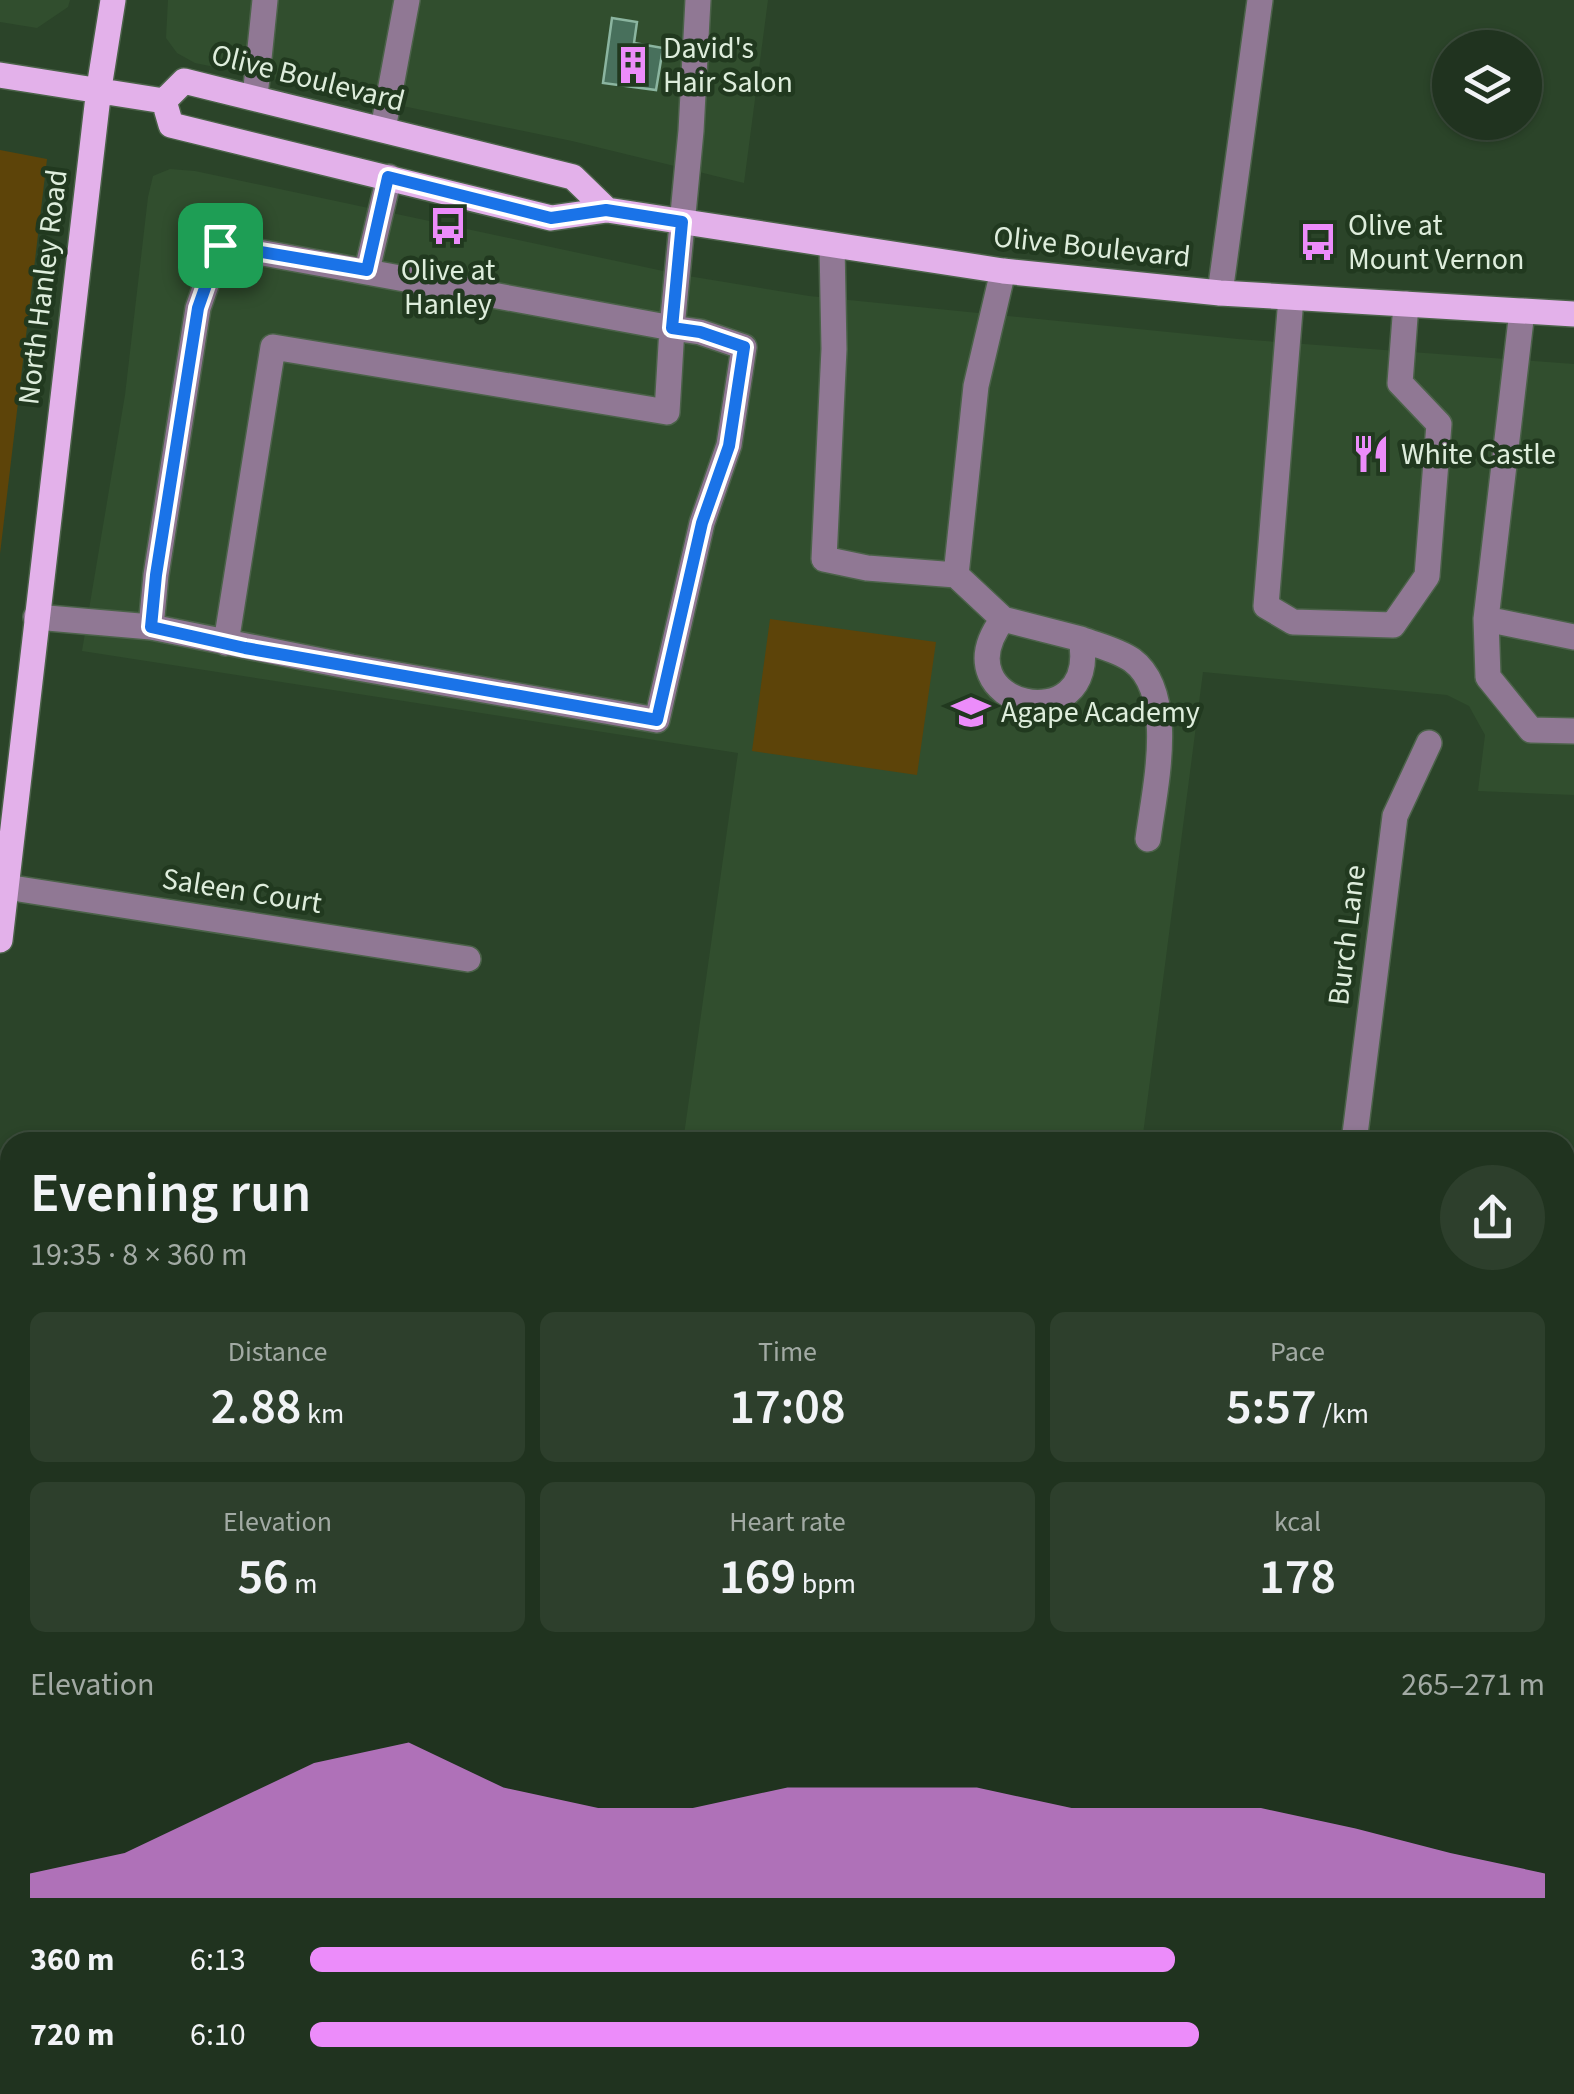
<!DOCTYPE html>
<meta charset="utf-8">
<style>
:root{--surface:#20331f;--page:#2d3f2c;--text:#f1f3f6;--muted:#a2aaa4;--line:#3d4e3d;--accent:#ec8cfa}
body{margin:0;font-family:"Source Sans 3",sans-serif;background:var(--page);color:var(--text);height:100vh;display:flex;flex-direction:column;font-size:38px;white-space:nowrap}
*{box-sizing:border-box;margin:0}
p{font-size:32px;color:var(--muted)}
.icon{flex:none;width:55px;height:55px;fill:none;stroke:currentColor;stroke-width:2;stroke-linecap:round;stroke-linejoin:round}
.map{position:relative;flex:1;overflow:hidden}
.panel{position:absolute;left:0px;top:1132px;width:1575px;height:962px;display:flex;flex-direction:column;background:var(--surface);border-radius:30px 30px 0 0;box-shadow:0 2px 8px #0004,0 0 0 2px var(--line)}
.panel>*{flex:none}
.fabs{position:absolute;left:1432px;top:30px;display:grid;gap:20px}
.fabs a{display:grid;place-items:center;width:110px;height:110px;border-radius:50%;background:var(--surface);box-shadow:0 2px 8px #0004,0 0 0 2px var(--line);font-size:50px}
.pin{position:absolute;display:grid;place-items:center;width:85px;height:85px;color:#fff;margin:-42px;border-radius:20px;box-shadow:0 5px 15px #0006}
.round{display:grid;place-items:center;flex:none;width:105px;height:105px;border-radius:52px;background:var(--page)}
.summary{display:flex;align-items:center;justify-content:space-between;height:170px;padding:0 30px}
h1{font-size:55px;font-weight:600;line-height:75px}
.stats{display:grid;grid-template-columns:repeat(3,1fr);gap:15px;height:170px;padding:10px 30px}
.stats div{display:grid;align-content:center;border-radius:15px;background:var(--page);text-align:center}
.stats b{font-size:50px;font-weight:600}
.stats small{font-size:28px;font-weight:400}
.stats p{font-size:28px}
.chart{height:280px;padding:20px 30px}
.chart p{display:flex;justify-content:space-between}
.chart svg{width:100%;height:180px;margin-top:10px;fill:var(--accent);opacity:.7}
ul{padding:0 30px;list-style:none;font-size:32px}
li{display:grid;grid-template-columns:160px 120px 1fr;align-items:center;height:75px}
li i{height:25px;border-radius:12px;background:var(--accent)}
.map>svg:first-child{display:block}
.built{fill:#314e2e}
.green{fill:#5d4409}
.building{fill:#48705c;stroke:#8bb5a0;stroke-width:2.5}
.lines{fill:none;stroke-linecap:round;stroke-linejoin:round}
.minor-casing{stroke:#4b6249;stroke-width:28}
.major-casing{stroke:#4b6249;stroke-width:28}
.minor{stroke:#907894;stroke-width:25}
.major{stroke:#e3b1ea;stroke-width:25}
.route-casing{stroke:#fff;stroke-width:20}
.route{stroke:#1a73e8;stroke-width:12}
.labels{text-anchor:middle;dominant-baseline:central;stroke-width:9;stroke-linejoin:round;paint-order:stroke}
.poi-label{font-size:30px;fill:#deeddc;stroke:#21391f;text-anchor:start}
.street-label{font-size:30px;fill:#deeddc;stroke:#21391f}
</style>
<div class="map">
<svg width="1574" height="2094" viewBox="0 0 1574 2094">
<rect width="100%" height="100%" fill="#2b4429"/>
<!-- built -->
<path class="built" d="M0,0h70l-2,7 -31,21 -37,-6z
M168,0h600l-24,183 -172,-42 -377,-78 -18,-10 -11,-15z
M170,169l25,2 487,104 127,21 429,43 336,25v431l-96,-4 7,-56 -16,-29 -22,-11 -244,-23 -61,470h-459l55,-389 -656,-102 43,-256 23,-198 5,-21z"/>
<!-- green -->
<path class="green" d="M0,150l47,9 -47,395z
M770,619l166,23 -19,133 -165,-24z
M1574,1867v227h-114l5,-9h100v-200z"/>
<!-- building -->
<path class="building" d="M612,18l25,4 -3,21 29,5 -7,42 -53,-7z"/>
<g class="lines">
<!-- minor casing -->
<g class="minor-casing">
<path id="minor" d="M255,97l10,-97
M383,129l24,-129
M832,245l2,104 -10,210 43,9 89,7 20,-189 27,-115
M367,270l22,-93
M1220,293l40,-293
M1291,298l-25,308 27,16 100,3 34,-49 12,-152 -39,-41 6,-79
M1522,311l-36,308 88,18
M956,575l47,44
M36,617l115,10 201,40 305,53 45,-197 27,-78 15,-98 -44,-15 -28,-4 19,-197 7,-131
M1003,619l78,20c20,104 -144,68 -78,-20z
M1486,619l2,58 43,53 43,1
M151,627l5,-52 42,-267 22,-63 452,83 -5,84 -394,-65 -47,296
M1081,639c15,6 37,11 51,21 46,34 22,131 16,179
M6,887l462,72
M1354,1142l41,-326 34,-73
M0,1390l10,1
M1565,1651l9,1
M1565,1764l9,-19
M0,1934l10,1
M1105,2085l69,9
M121,2094l1,-9
M516,2094l1,-9
M1403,2094l4,-9"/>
</g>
<!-- major casing -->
<g class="major-casing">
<path id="major" d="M0,75l164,26
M164,101l7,24 380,93 56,-8 396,61 217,22 354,21
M164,101l20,-20 389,96 34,33
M0,940l99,-852 14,-88"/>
</g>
<!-- minor -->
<use href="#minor" class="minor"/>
<!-- major -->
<use href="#major" class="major"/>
</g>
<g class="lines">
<!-- route casing -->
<g class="route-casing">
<path id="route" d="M388,177l163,41 55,-8 76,12 -10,106 28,4 44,15 -15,99 -27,77 -45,197 -412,-72 -94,-21 5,-52 42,-267 22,-63 147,25z"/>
</g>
<!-- route -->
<use href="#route" class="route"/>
</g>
<!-- icons -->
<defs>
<g id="building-bare" transform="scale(3)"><path d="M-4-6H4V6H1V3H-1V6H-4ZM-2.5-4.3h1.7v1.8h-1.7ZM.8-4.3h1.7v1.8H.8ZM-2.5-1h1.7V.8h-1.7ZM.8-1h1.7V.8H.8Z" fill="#ec8cfa" stroke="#21391f" stroke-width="2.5" paint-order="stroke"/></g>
<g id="bus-bare" transform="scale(3)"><path d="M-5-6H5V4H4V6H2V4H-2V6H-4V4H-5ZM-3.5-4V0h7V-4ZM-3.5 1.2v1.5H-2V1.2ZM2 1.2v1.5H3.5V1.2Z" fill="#ec8cfa" stroke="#21391f" stroke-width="2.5" paint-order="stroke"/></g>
<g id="restaurant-bare" transform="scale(3)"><path d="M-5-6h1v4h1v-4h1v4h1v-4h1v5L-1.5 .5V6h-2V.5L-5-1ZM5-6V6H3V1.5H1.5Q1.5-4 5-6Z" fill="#ec8cfa" stroke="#21391f" stroke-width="2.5" paint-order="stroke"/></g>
<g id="school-bare" transform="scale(3)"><path d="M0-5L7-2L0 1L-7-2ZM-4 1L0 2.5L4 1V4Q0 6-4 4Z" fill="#ec8cfa" stroke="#21391f" stroke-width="2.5" paint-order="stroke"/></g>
</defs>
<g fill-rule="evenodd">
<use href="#building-bare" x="633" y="65"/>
<use href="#bus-bare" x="448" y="226"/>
<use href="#bus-bare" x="1318" y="242"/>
<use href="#restaurant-bare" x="1371" y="454"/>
<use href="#school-bare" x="971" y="712"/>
</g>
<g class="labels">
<!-- poi labels -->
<g class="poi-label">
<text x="663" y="48">David's<tspan x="663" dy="34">Hair Salon</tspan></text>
<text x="1348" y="225">Olive at<tspan x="1348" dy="34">Mount Vernon</tspan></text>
<text x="448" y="270" text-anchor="middle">Olive at<tspan x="448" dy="34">Hanley</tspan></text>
<text x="1401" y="454">White Castle</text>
<text x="1001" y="712">Agape Academy</text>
</g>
<!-- street labels -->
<g class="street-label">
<text transform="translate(308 78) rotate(14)">Olive Boulevard</text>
<text transform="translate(1092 247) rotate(6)">Olive Boulevard</text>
<text transform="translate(43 287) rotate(-83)">North Hanley Road</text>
<text transform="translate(242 891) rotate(9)">Saleen Court</text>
<text transform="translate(1347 935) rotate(-83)">Burch Lane</text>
</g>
</g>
</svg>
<div class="fabs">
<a><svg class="icon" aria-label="layers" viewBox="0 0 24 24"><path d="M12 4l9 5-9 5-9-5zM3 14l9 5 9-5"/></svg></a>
</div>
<div class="pin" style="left:220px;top:245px;background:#1e9e55"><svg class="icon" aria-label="arrive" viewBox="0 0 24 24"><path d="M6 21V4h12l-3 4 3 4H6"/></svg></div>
<section class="panel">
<div class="summary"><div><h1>Evening run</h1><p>19:35 · 8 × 360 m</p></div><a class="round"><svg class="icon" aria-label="share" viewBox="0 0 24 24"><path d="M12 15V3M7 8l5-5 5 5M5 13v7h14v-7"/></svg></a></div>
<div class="stats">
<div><p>Distance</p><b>2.88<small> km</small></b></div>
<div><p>Time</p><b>17:08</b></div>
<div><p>Pace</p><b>5:57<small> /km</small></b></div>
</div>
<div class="stats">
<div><p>Elevation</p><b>56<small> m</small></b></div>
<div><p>Heart rate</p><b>169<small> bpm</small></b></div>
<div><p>kcal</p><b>178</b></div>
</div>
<div class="chart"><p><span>Elevation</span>265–271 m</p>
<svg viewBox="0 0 160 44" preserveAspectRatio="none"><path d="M0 44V38L10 33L20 22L30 11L40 6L50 17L60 22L70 22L80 17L90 17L100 17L110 22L120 22L130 22L140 27L150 33L160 38V44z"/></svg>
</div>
<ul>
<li><b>360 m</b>6:13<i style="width:70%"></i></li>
<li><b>720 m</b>6:10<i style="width:72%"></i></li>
</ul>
</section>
</div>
